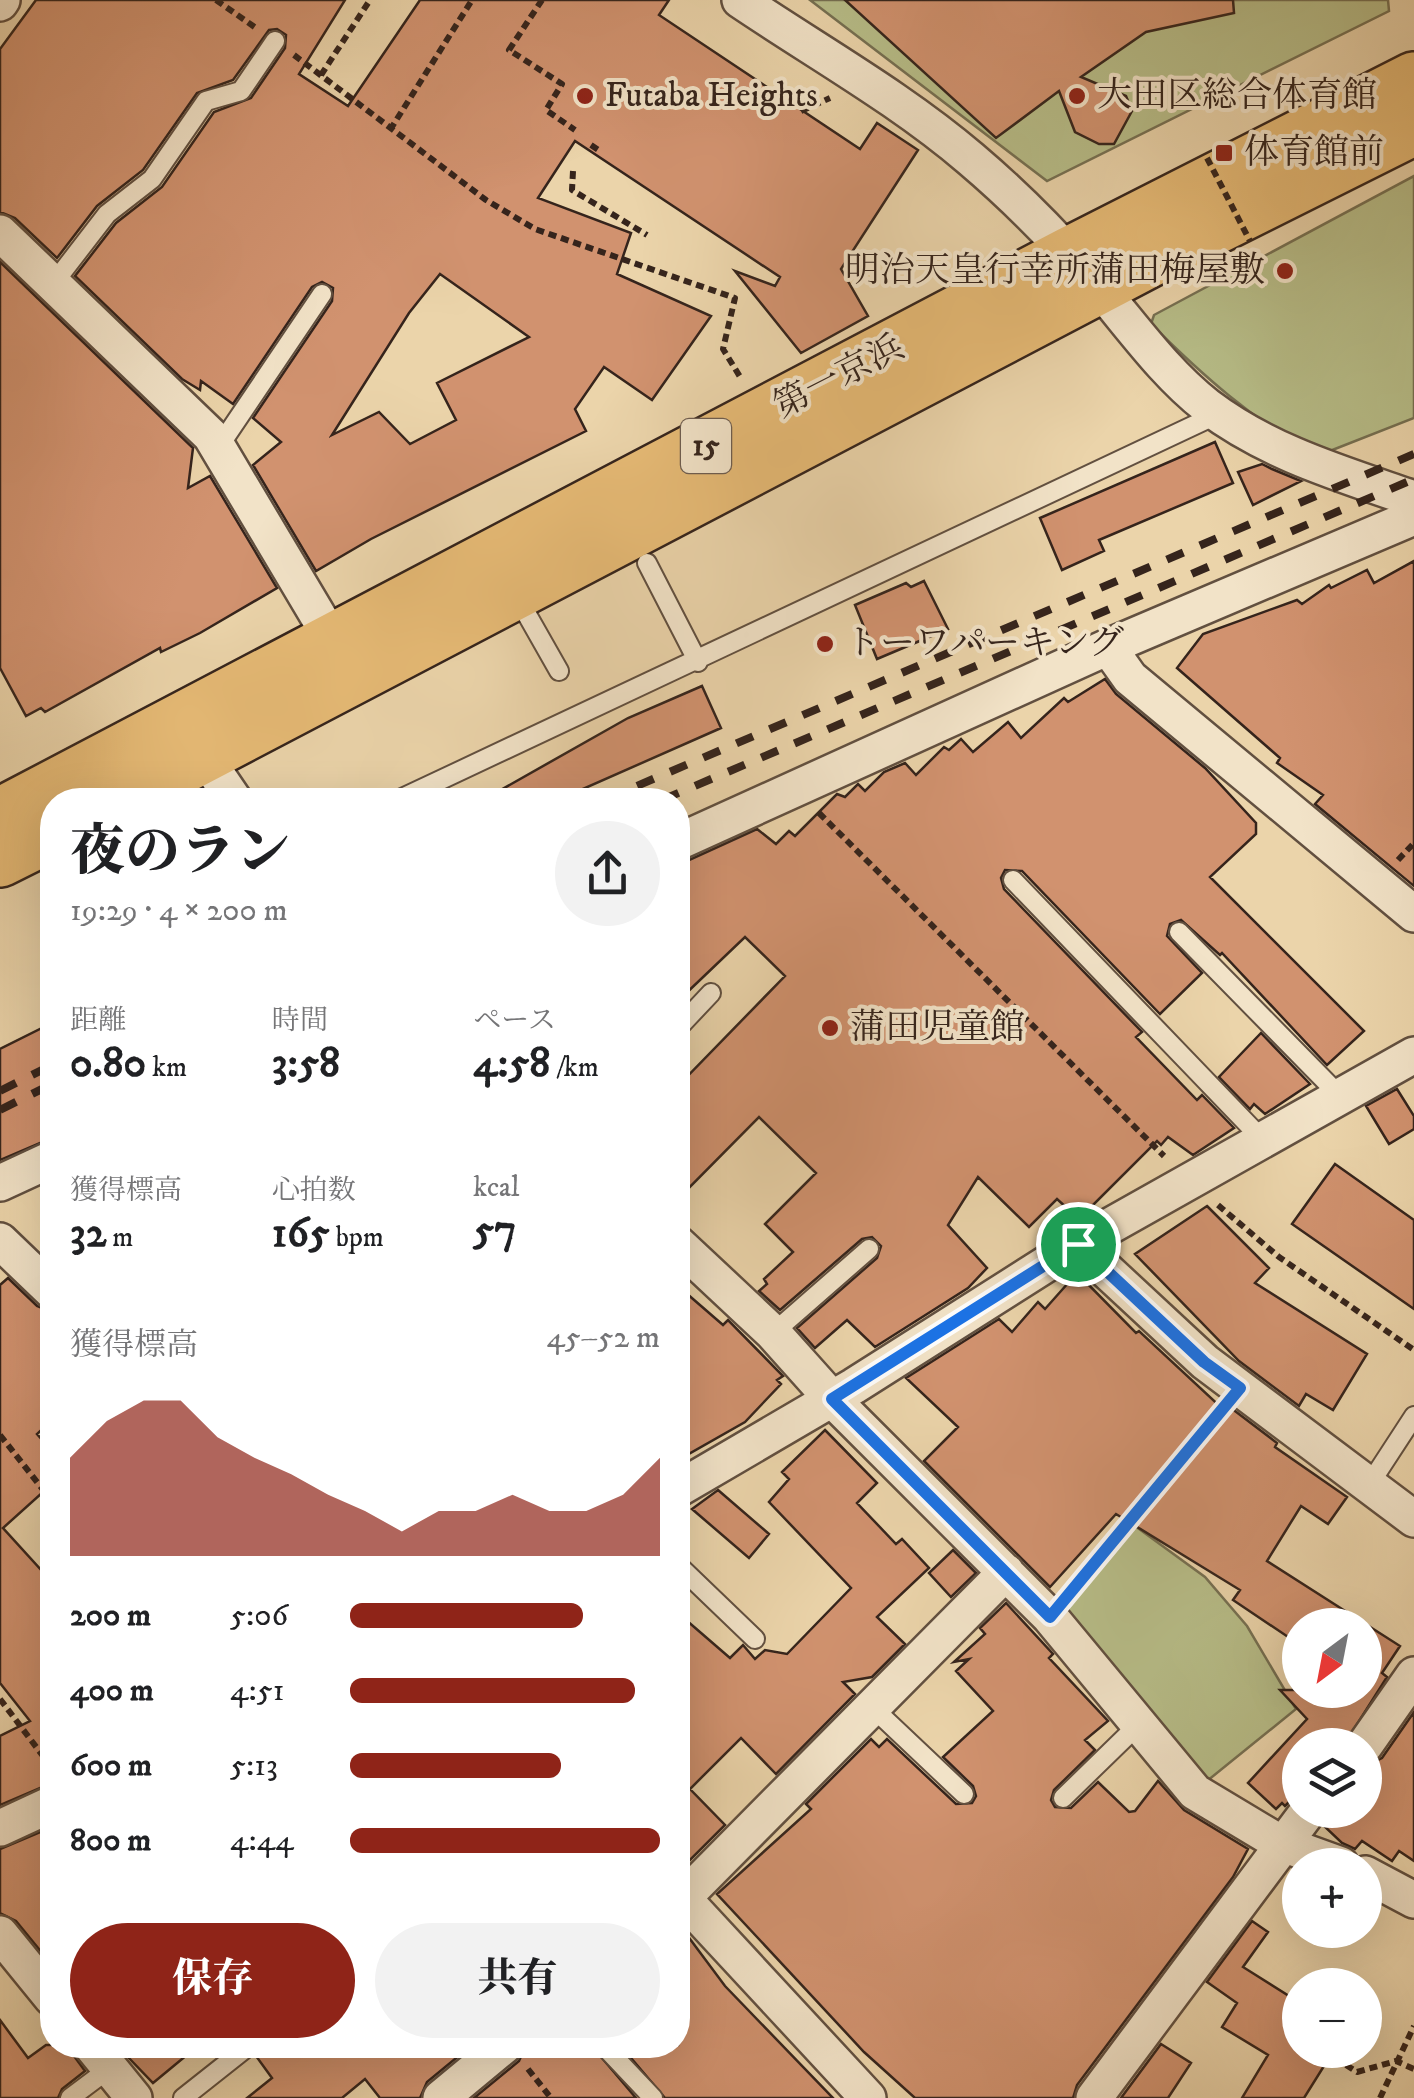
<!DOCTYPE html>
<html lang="ja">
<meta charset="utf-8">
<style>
:root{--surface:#fff;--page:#f2f2f2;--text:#202124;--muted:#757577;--accent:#8f2418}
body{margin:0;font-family:"IM FELL DW Pica","Noto Serif JP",serif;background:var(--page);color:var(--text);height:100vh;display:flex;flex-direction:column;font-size:38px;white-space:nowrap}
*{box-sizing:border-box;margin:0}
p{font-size:32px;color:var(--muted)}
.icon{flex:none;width:55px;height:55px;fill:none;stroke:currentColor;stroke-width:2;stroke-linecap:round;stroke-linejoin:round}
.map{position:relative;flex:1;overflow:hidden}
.sheet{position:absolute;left:40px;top:788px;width:650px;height:1270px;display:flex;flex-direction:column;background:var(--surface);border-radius:40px;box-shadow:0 10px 40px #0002}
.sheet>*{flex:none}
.needle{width:65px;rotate:212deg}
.controls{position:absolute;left:1282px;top:1608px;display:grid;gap:20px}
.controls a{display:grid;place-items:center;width:100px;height:100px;border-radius:50%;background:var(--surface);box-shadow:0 10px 40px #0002;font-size:50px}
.pin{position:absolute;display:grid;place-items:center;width:85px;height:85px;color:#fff;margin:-42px;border:5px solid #fff;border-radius:50%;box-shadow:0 2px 10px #0007}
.round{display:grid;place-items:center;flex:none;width:105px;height:105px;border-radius:52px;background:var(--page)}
.headline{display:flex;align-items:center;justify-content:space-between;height:170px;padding:0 30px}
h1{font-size:55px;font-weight:800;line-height:75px}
.metrics{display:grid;grid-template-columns:repeat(3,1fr);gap:15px;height:170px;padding:10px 30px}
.metrics div{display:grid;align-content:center}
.metrics b{font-size:42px;font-weight:800}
.metrics small{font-size:28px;font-weight:400}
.metrics p{font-size:28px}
.chart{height:280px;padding:20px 30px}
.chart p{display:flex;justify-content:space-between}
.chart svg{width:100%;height:180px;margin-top:10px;fill:var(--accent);opacity:.7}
.button{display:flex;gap:20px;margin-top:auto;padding:20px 30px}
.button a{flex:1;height:115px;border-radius:60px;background:var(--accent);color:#fff;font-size:40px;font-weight:800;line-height:115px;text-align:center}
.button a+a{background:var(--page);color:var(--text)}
ul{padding:0 30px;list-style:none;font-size:32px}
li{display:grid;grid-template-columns:160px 120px 1fr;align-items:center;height:75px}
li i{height:25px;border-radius:12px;background:var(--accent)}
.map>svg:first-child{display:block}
.green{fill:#b7bd88;stroke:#767052;stroke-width:2.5}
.building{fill:#d1926f;stroke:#35241c;stroke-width:2.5;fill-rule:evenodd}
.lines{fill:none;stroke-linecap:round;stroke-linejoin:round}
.lane-casing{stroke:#625040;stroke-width:22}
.street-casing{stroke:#625040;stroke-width:40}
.highway-casing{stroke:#35241c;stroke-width:60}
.path{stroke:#35241c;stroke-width:6;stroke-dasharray:8 5;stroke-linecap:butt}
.lane{stroke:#f2e3c8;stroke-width:18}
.street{stroke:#f2e3c8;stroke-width:35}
.highway{stroke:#e6ba75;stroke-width:55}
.rail{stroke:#35241c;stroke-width:8;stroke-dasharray:18 18;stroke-linecap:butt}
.path-bridge{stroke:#35241c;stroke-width:6;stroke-dasharray:8 5;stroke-linecap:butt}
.route-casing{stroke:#fff;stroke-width:20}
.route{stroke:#1a73e8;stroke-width:12}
.poi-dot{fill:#8f2418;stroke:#f2e3c8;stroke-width:4}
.labels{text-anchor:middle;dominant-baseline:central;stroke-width:8;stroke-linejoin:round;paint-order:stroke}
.shield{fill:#f2e3c8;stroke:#6e5d50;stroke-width:2.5}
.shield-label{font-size:32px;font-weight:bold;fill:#35241c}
.poi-label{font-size:35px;fill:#35241c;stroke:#f2e3c8;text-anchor:start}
.street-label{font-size:35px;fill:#35241c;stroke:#f2e3c8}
</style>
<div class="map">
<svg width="1414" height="2098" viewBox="0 0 1414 2098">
<rect width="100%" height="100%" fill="#ebd4aa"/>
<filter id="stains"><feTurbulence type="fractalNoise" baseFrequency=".002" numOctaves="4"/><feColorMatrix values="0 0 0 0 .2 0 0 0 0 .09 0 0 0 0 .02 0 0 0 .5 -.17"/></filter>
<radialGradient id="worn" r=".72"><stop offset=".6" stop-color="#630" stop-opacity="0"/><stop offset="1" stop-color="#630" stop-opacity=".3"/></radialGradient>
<!-- green -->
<path class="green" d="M810,0h578l1,11 -342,170z
M1414,176v242l-97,38c-64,-36 -114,-80 -166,-132l3,-9z
M1135,1526l70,51 42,49 49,83 -89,72 -143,-169z"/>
<!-- building -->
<path class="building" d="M36,0h309l-46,74 49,32 72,-106h249l-10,15 201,134 17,-26 41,27 -77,119 27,47 -67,37 -66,-82 40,15 5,-9 -205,-136 -37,57 93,35 -14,41 94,42 -59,84 -48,-33 -29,42 11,22 -215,108 -55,32 -63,-106 28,-23 -28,-24 79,-117 1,-13 -11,-6 -10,5 -79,117 -32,-23 -1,9 -18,-11 -107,-103 41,-53 46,-36 52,-75 37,-14 34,-50 1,-13 -9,-6 -8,1 -36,50 -36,13 -54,77 -46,36 -40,52 -42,-40 -15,-6v-163zM440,274l89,63 -92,46 19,37 -46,24 -31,-32 -47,23 77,-122z
M845,0h388l1,13 -88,19 -65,45 45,19 6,15 -18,33h-15l-24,-12 -16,-41 -63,47z
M0,262l193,186 -5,40 22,-12 67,112 -77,45 -39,19 -1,-4 -115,64 -4,-4 -15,8 -26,-48z
M1215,442l18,41 -134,57 5,11 -42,19 -22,-52z
M1262,464l10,5 29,12 -48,24 -15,-33z
M1414,561v325l-99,-82 8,-9 -46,-32 3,-5 -103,-90 26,-34 94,-34 5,4 27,-19 2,3 36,-18 7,13z
M924,581l24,48 -71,30 -22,-54 51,-22 5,4z
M1105,679l11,15 89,74 51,55v11l-46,43 154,154 -37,34 -105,-112 -2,2 -39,-35 -11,4 -3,12 35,37 -42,41 -138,-143 -17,-1 -4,8 3,11 138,143 -6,5 61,63 5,-5 32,33 -41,27 -25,-18 -7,8 -4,-4 -78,78 -22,-20 -28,28 -51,-50 -30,48 39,43 -19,20 -93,59 -28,-27 -32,28 -18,-20 80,-70 4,-12 -9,-9 -10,2 -82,71 -21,-19 8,-7 -3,-5 29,-27 -28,-28 51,-51 -57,-56 -81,82v-113l107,-110 -40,-39 -67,64v-136l79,-36 19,15 13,-13 6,5 42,-42 8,3 13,-13 7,7 19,-19 21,-9 11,12 28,-28 5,3 12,-11 12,13 35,-30 13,16 43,-40 4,4z
M702,686l19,42 -163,72h-75l145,-82z
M52,1023v115l-52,22v-111z
M1261,1033l49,51 -45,30 -11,-10 -4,5 -31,-32z
M1397,1089l17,27v13l-25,15 -23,-38z
M1335,1164l79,56v89l-122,-85z
M1207,1206l62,62 -14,15 112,71 -34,56 -27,-16 -7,12 -60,-45 -104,-107z
M1077,1273l59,60 3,-2 88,82 4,-5 46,35 -2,4 72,50 -19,27 -27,-18 -34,55 133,85 -18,27 5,4 -43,68h-44v46l-15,15 -3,-3 -6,6 -28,-26 59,-64 -27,-29h85v-65h-65v20l-67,-45 7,-10 -124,-76 -66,73 -126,-126 34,-34 -52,-49 93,-59 13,13 26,-30 7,7z
M8,1278l29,28 15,6v108l-15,14 15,17v33l-49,44 49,54v201l-52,22v-69l30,-15 -30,-38v-398z
M678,1286l45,39 5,-5 55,56 -6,4 4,4 -36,38 -67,38z
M825,1430l52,53 -20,20 39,41 6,-5 27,29 -52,49 28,27 -33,33 -29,5 12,12 -79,80 -35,-36 -51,51 35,36 -47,47v-259l52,45 13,-13 12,14 10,-9 22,4 64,-66 -82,-86 20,-23 -7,-7z
M718,1490l51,44 -20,24 -57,-49z
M953,1550l23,23 -25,24 -22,-24z
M1006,1603l47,51 -4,4 59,63 -23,19 10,10 -41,40 -3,10 4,7 16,1 27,-26 31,30 6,-1 23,-30 26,29 64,39 -15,28 -156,208 -4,13h-158l-51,-46 -147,-158 94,-85 -5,-5 65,-65 8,8 8,-8 69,65 16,-1 4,-7 -3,-10 -30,-29 50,-46 -37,-40 13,-12 -15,3 31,-28 -5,-6z
M1414,1712v149l-15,-10 -7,10 -30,-20 -7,8 -13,-6 -18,-17 6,-16h35v-44l17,-8z
M52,1827v138l-36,-44 -16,-8v-64z
M1252,1921l16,11 -25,35 57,36v47h34l-30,48h-62l26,-43 -46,-28 15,-24 -30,-21z
M678,1931h6l41,55 108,112h-168l-45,-53h58z
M0,2020l28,38 18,-13h20l19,26 -23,18 -4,9h-58z
M1161,2044l30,19 -23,35h-47z
M141,2045h58l-46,38 -26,-27z
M262,2045h210l-45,37 -7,16h-40l-15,-19 -23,19h-95l25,-20 -16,-22z
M526,2045h65l45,53h-162l45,-37z"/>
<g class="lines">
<!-- lane casing -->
<g class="lane-casing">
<path id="lane" d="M53,284l54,-70 45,-35 54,-78 35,-10 34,-50
M218,448l104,-154
M647,563l51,99
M517,597l42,74
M398,800l820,-386
M1013,880l249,259
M1179,932l162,165
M678,1028l33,-35
M773,1333l96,-84
M1369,1485l45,-69
M678,1565l77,74
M872,1707l92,87
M1063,1798l76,-74
M603,2045l50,53
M70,2098l40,-30
M183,2098l67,-53"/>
</g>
<!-- street casing -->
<g class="street-casing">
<path id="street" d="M740,0c77,52 161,99 231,159 46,39 90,84 129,130 34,40 65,84 107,117 62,47 135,68 207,93
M0,3l2,-3
M0,233l211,203 122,205
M1108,647l22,31 284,236
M204,756l30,44
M678,842l430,-195 306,-130
M0,1183l52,-24
M0,1241l52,50
M678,1244l95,89 59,66 218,218 145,175 85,51 61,22
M1078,1244l127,118 209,157
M678,1489l176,-103 224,-142 336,-189
M1365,1745l49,-70
M0,1828l52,-24
M1365,1874l49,26
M678,1893l190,205
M678,1903l328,-331
M0,1934l52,64
M91,2045l43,53
M441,2098l64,-53
M1094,2098l215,-288"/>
</g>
<!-- highway casing -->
<g class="highway-casing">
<path id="highway" d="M117,800l1035,-542 262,-131
M0,816l1069,-561 345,-175
M0,859l52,-26"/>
</g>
<!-- path -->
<path class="path" d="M216,0l40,28
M542,0l-33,50 53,34 -16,26 29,20
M294,55l192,145 49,29 200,69 -12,51 19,31
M321,75l49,-75
M801,111l29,-13
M390,130l82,-130
M591,145l9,6
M573,171l-1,19 75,45
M819,813l345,343
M1398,860l16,-17
M1218,1205l61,52 135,93
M0,1435l52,66
M1070,1593l148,-179
M0,1699l52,69
M1346,2065l11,7 39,-11 18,8
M528,2069l23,29
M1380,2098l34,-72"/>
<!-- lane -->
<use href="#lane" class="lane"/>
<!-- street -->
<use href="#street" class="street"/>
<!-- highway -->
<use href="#highway" class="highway"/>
<!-- rail -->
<path class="rail" d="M604,800l810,-346
M662,800l752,-321
M0,1091l52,-26
M0,1110l52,-26"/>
<!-- path-bridge -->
<path class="path-bridge" d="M1207,158l43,83"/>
</g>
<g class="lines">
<!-- route casing -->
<g class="route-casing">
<path id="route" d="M1078,1244l126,118 36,26 -190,229 -218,-218z"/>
</g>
<!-- route -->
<use href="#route" class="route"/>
</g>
<!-- markers -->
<g class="poi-dot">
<circle cx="585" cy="96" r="10"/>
<circle cx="1077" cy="96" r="10"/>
<rect x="1214" y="143" width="20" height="20" rx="5"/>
<circle cx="1285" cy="271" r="10"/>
<circle cx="825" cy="644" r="10"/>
<circle cx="830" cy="1028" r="10"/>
</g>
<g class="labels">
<!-- shield labels -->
<rect class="shield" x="681" y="419" width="50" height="54" rx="8"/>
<g class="shield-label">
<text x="706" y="446">15</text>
</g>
<!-- poi labels -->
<g class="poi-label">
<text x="605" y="96">Futaba Heights</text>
<text x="1097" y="96">大田区総合体育館</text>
<text x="1244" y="153">体育館前</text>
<text x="1265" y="271" text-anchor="end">明治天皇行幸所蒲田梅屋敷</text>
<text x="845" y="644">トーワパーキング</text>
<text x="850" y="1028">蒲田児童館</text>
</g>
<!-- street labels -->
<g class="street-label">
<text transform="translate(839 377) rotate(-27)">第一京浜</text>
</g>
</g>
<rect width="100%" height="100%" filter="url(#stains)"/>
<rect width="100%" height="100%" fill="url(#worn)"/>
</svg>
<div class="controls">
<a><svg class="needle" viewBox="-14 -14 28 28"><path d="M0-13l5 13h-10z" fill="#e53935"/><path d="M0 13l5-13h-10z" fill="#757577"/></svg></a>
<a><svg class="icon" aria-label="layers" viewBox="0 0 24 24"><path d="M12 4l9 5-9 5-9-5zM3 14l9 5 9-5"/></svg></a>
<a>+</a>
<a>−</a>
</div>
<div class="pin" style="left:1078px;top:1244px;background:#1e9e55"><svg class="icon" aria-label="arrive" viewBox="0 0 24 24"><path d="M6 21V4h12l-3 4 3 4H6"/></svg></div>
<section class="sheet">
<div class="headline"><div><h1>夜のラン</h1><p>19:29 · 4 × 200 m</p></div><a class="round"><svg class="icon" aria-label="share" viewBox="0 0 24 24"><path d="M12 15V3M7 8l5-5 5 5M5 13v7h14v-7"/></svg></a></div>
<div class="metrics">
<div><p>距離</p><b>0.80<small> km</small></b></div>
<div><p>時間</p><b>3:58</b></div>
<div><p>ペース</p><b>4:58<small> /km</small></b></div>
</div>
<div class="metrics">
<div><p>獲得標高</p><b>32<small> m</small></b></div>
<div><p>心拍数</p><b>165<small> bpm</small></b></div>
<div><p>kcal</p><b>57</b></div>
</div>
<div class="chart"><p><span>獲得標高</span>45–52 m</p>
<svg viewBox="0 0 160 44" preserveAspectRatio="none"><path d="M0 44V20L10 11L20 6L30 6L40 15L50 20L60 24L70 29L80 33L90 38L100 33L110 33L120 29L130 33L140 33L150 29L160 20V44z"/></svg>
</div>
<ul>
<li><b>200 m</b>5:06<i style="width:75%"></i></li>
<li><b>400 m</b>4:51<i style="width:92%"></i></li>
<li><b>600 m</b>5:13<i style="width:68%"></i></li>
<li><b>800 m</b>4:44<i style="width:100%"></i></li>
</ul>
<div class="button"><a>保存</a><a>共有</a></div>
</section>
</div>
